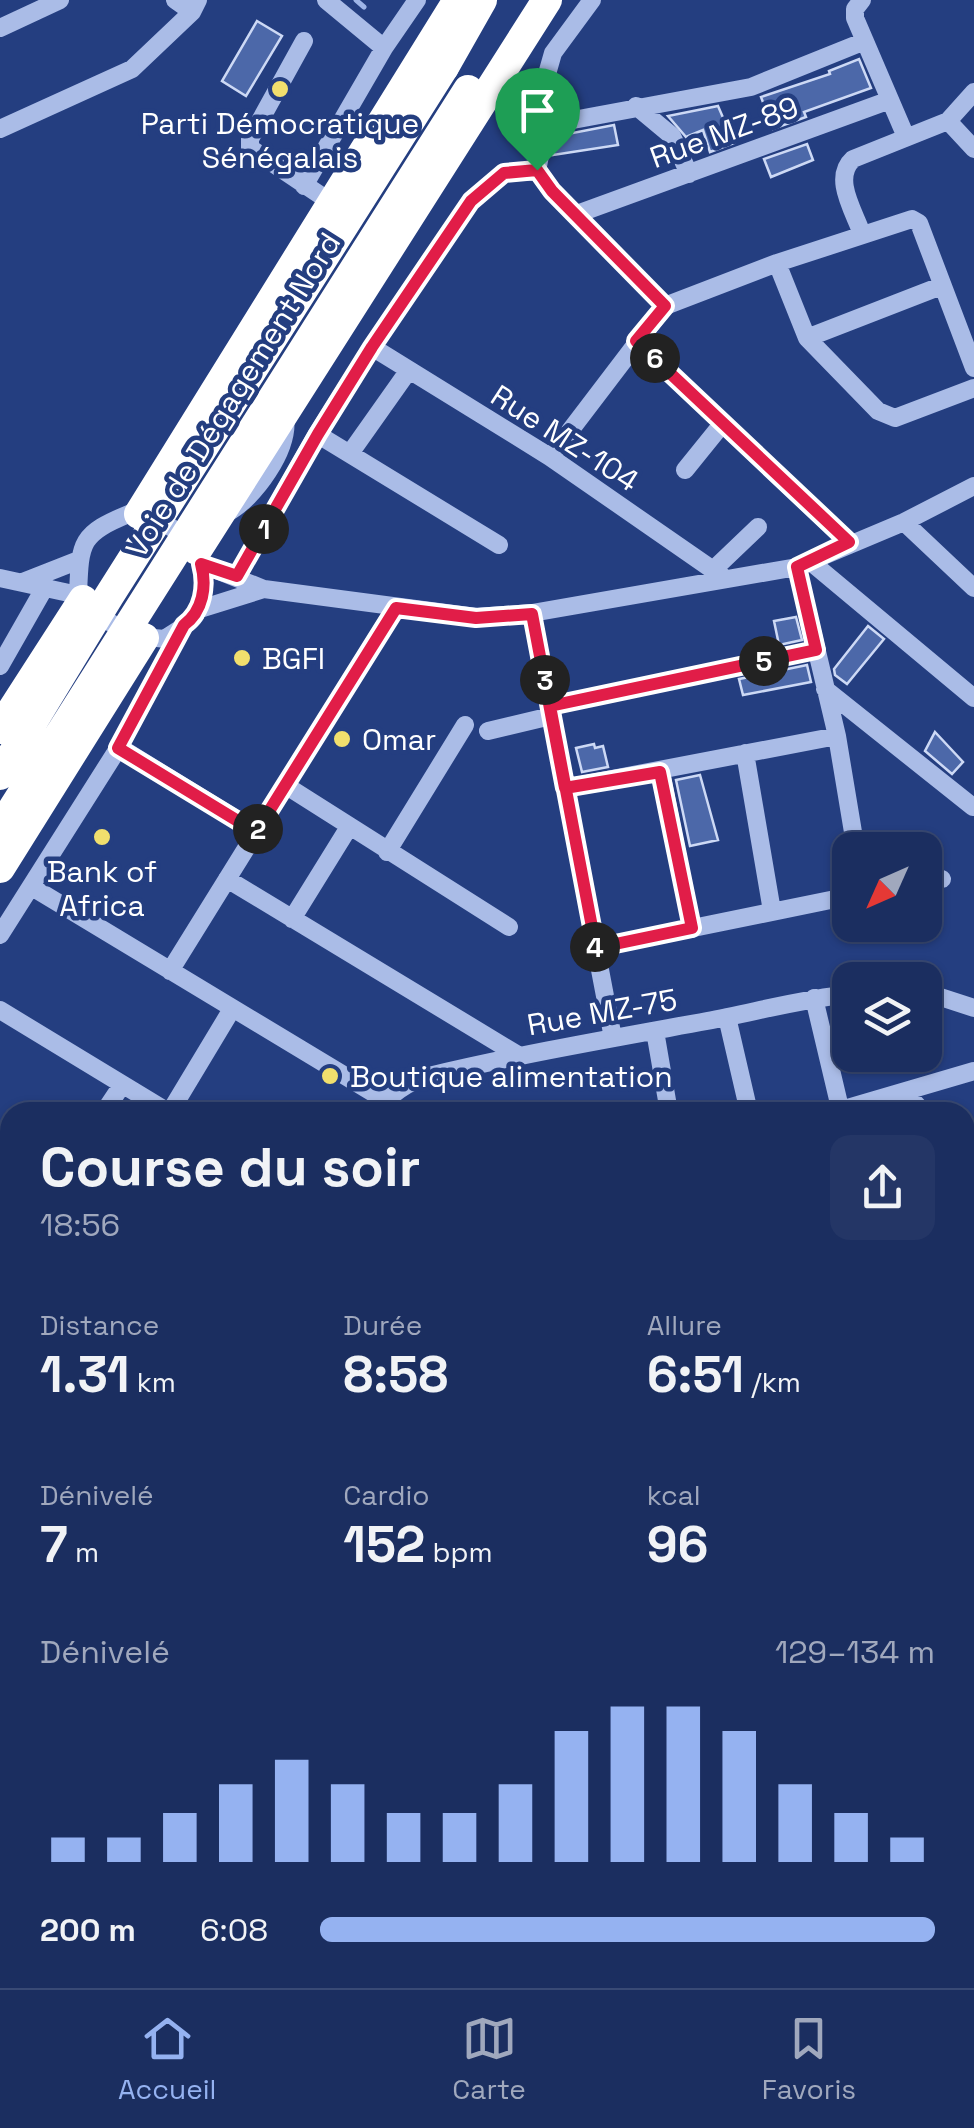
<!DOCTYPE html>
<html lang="fr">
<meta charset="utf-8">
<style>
:root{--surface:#1b2e60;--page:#243666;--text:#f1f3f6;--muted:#a0a8bd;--line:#394a75;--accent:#95b2f1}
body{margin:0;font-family:"Space Grotesk",sans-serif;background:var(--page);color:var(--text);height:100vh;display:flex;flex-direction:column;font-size:38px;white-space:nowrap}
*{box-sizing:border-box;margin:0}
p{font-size:32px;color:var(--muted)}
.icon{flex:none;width:55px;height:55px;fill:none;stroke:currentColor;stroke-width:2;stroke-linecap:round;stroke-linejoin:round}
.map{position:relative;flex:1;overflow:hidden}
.panel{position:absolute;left:0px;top:1102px;width:975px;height:888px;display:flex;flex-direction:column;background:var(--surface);border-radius:30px 30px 0 0;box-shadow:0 2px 8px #0004,0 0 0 2px var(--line)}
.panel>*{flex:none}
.needle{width:65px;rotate:225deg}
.buttons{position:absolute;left:832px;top:832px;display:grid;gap:20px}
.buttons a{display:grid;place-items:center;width:110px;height:110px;border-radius:20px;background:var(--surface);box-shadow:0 2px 8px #0004,0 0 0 2px var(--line);font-size:50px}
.pin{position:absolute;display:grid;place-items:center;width:85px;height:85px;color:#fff;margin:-102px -42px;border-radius:50% 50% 50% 0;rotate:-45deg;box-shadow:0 0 10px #0007}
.pin .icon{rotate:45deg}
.km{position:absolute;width:50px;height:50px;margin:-25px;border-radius:50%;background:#222;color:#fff;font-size:28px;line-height:50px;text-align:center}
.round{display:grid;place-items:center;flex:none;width:105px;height:105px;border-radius:20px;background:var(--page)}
.head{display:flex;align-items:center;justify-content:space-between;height:170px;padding:0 40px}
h1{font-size:55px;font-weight:800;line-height:75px}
.stats{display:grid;grid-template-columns:repeat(3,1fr);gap:15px;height:170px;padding:10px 40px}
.stats div{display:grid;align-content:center}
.stats b{font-size:50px;font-weight:800}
.stats small{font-size:28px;font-weight:400}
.stats p{font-size:28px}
.chart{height:280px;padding:20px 40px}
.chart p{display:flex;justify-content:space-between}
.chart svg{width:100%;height:180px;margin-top:10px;stroke:var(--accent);stroke-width:6}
ul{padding:0 40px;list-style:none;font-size:32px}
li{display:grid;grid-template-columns:160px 120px 1fr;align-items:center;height:75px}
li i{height:25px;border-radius:12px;background:var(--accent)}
.dock{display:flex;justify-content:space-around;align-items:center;height:140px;border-top:2px solid var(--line);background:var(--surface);font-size:28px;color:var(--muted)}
.dock a{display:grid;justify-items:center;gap:5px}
.dock .active{color:var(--accent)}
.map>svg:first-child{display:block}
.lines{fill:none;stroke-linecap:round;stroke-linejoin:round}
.stream{stroke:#9eb5e7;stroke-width:5}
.building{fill:#4c68a9;stroke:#cdd9f5;stroke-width:2.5}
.minor{stroke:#aabce7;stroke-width:18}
.major{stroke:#ebf0fd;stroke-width:25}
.highway{stroke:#fff;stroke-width:30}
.highway-bridge{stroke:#fff;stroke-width:30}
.route-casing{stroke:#fff;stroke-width:20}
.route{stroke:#e11d48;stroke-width:12}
.poi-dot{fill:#f1df6d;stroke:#243e80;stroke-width:4}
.labels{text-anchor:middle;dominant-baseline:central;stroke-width:9;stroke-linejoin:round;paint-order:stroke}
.poi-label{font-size:30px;fill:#fff;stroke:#243e80;text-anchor:start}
.street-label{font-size:30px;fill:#fff;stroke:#243e80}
</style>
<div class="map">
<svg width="974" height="1988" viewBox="0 0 974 1988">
<rect width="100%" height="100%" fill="#243e80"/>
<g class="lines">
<!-- stream -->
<path class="stream" d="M356,0l8,7"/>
</g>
<!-- building -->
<path class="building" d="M257,21l25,15 -36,60 -24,-15z
M859,59l12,29 -67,24 2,5 -33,12 -12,-32 69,-23 -1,-3z
M718,106l16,37 -24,9 -7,-22 -17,7 -18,-21z
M614,125l4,20 -65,10 4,-19z
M807,144l6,16 -42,17 -7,-18z
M796,617l6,23 -23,5 -5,-24z
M868,626l16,13 -37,45 -12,-9 -1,-6z
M807,665l4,17 -68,13 -4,-16z
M935,732l28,30 -11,12 -27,-23z
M594,744l1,4 8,-2 5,21 -26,5 -6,-24z
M700,775l18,65 -28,6 -14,-66z"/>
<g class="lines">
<!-- minor -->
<path class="minor" d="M175,0l17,12
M326,0l58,48
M592,0l-39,53 -8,28 1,44 -9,46 15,20 113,115
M862,0l-7,9v9l51,119
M0,28l60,-28
M304,41l-54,98v9l82,55
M636,106l36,30 17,38
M948,121l26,28
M546,125l205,-38 114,-46
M0,129l132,-60 60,-57 6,-12
M304,186l80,-138 33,-48
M577,214l313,-114
M862,234c-8,-23 -30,-56 -9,-75l95,-38 26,-29
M777,263l30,75 71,73 17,7 79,-30
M807,338l134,-52
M636,341l213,202
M372,347l178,110 176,122
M317,434l182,111
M351,452l58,-82
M550,457l115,-151 112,-43 135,-44 7,4 55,145
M685,470l38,-47
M131,513c49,5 92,52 65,101 -5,10 -22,18 -31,25 -35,-2 -64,-17 -87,-44 2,-54 2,-61 53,-82z
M227,513c27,-14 63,-64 58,-96
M904,522l70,66
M811,562l163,136
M201,564l63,25 212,28 56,-4 265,-46 107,-45 70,-36
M797,567l40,169 19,114
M713,570l45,-43
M237,576l80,-142 55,-87 99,-146 33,-28 33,-2
M0,578l78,17
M23,582l56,-22
M197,610l67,-21
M532,613l81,425
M0,666l45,-79
M825,689l148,118
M549,706l268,-56
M488,731l63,-15
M119,747l138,85
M745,753l27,158
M661,772l31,157
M285,785l224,142
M565,788l272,-52
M387,852l78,-127
M227,879l291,176
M925,882l17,-3
M32,887l353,213
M292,919l57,-92
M0,935l119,-188 62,-117
M595,948l255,-52
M170,971l226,-364
M925,992l49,16
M814,998l27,114
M0,1010l168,102
M727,1017l22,95
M655,1031l14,81
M905,1092l18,20
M841,1110l133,-39
M104,1112l18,-27
M170,1112l62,-103
M377,1112c11,-17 32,-31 52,-36 92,-22 185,-38 278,-55 48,-9 95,-22 143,-27
M965,1159l9,10
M0,1277l10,-16
M965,1283l9,-8
M965,1409l9,6
M0,1426l10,7
M0,1576l10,7
M965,1581l9,-14
M0,1720l10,4
M965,1798h9
M0,1803l10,-23
M965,1874l9,-11
M0,1971l10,3
M30,1980l24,8
M450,1982l2,-2
M150,1988l2,-8
M401,1988l1,-8
M662,1988l5,-8
M876,1988l7,-8"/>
<!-- major -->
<path class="major" d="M0,1889l10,3
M0,1909l10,3
M240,1980l27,8
M305,1980l27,8"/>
<!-- highway -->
<path class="highway" d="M444,67l38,-67
M139,514l319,-514
M197,550l350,-550
M0,729l83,-129
M0,868l144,-230"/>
<!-- highway-bridge -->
<path class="highway-bridge" d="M0,775l109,-179 335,-529
M0,829l468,-739"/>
</g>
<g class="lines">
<!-- route casing -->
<g class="route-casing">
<path id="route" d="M537,170l-33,3 -33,28 -99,146 -54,87 -81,142 -36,-12c6,22 2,47 -17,61l-66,123 138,84 140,-224 80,10 56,-4 33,174 95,-16 32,156 -96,20c-16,-81 -31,-162 -46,-242l266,-56 -19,-83 52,-25 -213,-201 29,-35 -113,-115 -15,-21"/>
</g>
<!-- route -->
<use href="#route" class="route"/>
</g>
<!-- markers -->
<g class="poi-dot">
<circle cx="280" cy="89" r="10"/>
<circle cx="242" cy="658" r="10"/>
<circle cx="342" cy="739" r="10"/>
<circle cx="102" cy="837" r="10"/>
<circle cx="330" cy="1076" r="10"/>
</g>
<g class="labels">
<!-- poi labels -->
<g class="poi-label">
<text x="280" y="123" text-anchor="middle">Parti Démocratique<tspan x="280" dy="34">Sénégalais</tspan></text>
<text x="262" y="658">BGFI</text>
<text x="362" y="739">Omar</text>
<text x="102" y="871" text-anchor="middle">Bank of<tspan x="102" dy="34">Africa</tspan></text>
<text x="350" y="1076">Boutique alimentation</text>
</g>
<!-- street labels -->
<g class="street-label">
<text transform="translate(724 132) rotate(-20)">Rue MZ-89</text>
<text transform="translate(233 395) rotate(-58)">Voie de Dégagement Nord</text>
<text transform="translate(565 438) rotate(33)">Rue MZ-104</text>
<text transform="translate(602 1012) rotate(-10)">Rue MZ-75</text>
</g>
</g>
</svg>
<div class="buttons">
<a><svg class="needle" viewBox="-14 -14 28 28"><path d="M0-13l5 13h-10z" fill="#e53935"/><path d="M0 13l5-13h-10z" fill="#a0a8bd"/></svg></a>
<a><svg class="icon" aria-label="layers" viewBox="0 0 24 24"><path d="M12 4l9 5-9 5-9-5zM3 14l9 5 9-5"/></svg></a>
</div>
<div class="pin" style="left:537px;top:170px;background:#1e9e55"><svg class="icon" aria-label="arrive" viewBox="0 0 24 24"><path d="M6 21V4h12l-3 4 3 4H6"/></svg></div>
<b class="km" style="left:264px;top:529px">1</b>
<b class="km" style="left:258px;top:829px">2</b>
<b class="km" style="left:545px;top:680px">3</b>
<b class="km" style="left:595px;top:947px">4</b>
<b class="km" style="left:764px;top:661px">5</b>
<b class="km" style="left:655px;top:358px">6</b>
<section class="panel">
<div class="head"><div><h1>Course du soir</h1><p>18:56</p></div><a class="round"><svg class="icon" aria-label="share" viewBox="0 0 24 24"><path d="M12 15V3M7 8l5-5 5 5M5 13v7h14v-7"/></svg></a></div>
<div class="stats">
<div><p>Distance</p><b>1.31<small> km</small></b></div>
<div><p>Durée</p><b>8:58</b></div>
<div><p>Allure</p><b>6:51<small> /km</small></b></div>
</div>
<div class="stats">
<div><p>Dénivelé</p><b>7<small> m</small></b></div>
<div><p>Cardio</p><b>152<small> bpm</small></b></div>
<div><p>kcal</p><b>96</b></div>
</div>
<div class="chart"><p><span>Dénivelé</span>129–134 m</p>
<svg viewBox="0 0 160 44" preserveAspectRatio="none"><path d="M5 44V38M15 44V38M25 44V32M35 44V25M45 44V19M55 44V25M65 44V32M75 44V32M85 44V25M95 44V12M105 44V6M115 44V6M125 44V12M135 44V25M145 44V32M155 44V38"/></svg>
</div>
<ul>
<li><b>200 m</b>6:08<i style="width:100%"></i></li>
</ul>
</section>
</div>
<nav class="dock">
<a class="active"><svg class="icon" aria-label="home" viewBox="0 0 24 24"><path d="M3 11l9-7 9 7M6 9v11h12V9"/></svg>Accueil</a>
<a><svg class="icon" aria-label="map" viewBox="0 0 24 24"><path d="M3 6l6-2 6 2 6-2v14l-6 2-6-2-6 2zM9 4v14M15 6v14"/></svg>Carte</a>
<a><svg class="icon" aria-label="saved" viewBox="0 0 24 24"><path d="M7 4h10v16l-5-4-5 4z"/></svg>Favoris</a>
</nav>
